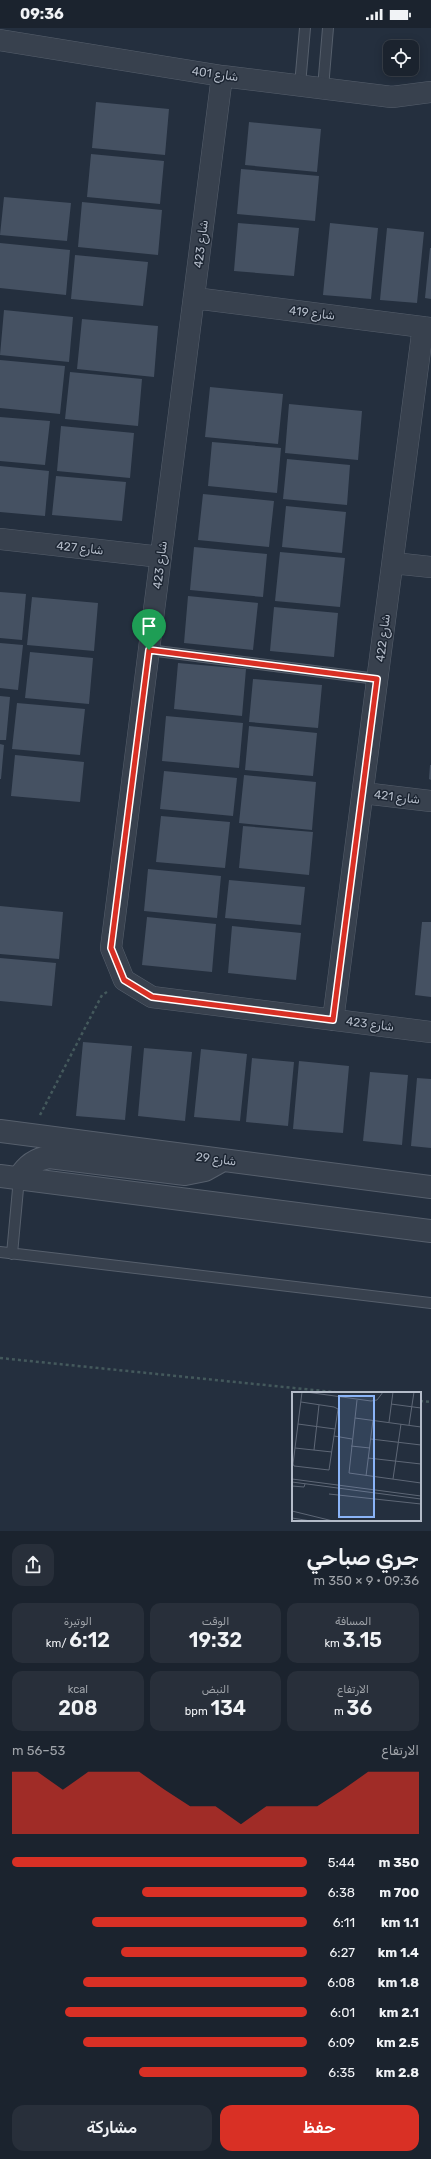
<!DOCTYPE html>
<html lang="ar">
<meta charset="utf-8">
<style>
:root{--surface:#1b232e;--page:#282f3a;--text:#f1f3f6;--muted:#a0a4aa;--line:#39404a;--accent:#d93025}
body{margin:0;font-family:Rubik,Vazirmatn,sans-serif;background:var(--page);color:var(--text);direction:rtl;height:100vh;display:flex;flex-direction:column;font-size:15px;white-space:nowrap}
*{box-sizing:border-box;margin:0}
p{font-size:13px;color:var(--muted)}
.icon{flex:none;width:22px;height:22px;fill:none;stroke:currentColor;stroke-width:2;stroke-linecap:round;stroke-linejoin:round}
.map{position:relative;height:1503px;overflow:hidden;direction:ltr}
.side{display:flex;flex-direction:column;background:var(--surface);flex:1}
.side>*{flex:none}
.fabs{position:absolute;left:383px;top:12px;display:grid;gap:8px}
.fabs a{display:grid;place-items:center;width:36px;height:36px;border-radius:8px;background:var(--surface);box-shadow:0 2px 10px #0003,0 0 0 1px var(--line);font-size:20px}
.pin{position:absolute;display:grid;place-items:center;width:34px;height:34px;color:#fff;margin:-41px -17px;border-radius:50% 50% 50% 0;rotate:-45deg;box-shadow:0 0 4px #0007}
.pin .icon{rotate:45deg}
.round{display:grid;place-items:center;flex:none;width:42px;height:42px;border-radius:12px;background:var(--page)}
.headline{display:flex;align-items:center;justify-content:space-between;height:68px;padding:0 12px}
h1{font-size:22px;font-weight:600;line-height:30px}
.metrics{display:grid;grid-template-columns:repeat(3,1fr);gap:6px;height:68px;padding:4px 12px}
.metrics div{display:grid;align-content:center;border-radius:10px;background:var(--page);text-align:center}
.metrics b{font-size:20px;font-weight:600}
.metrics small{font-size:11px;font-weight:400}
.metrics p{font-size:11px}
.chart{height:112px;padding:8px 12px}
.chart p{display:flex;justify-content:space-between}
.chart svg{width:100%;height:72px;margin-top:4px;fill:var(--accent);opacity:.7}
.cta{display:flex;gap:8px;margin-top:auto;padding:8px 12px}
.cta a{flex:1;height:46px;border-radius:12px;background:var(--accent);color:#fff;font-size:16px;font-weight:600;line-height:46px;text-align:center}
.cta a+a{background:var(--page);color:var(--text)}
ul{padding:0 12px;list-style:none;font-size:13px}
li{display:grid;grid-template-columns:64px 48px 1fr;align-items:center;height:30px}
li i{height:10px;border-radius:5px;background:var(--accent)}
.status{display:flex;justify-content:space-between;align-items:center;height:28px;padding:0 20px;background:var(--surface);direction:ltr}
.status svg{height:11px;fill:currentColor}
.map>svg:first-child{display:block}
.building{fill:#455162}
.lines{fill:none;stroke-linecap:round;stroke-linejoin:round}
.service-casing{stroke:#565f6c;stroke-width:12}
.minor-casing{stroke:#565f6c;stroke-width:22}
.tertiary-casing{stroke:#565f6c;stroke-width:24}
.path{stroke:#44595c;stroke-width:2.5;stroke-dasharray:3 3;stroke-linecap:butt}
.service{stroke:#38414e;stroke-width:10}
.minor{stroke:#38414e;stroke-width:21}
.tertiary{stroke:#38414e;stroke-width:22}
.route-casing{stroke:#fff;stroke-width:8}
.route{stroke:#d93025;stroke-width:5}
.labels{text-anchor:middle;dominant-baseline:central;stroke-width:3;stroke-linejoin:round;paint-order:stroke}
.street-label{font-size:12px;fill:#b4bcc9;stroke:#1d2633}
.inset-road{fill:none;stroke:#5e6776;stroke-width:1}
.view{fill:#8ab4f8;fill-opacity:0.15;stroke:#8ab4f8;stroke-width:2}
.inset-edge{fill:none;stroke:#b4bcc9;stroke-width:2}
</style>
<div class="status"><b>09:36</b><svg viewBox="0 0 49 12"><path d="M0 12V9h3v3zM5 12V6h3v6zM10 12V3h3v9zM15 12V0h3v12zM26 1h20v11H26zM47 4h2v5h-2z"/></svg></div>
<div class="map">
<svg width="431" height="1503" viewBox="0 0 431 1503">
<rect width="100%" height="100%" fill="#242f3e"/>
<!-- building -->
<path class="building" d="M96,74l73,7 -4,46 -73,-7z
M249,94l72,7 -4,43 -72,-7z
M91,126l73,7 -4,43 -73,-7z
M241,141l78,7 -4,45 -78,-7z
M4,169l67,6 -4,38 -67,-6z
M82,174l80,8 -4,45 -80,-8z
M238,195l61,5 -5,48 -60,-5z
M330,195l48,5 -7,71 -48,-4z
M387,200l37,4 -7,71 -37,-3z
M0,215l70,7 -4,45 -66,-7z
M430,220h1v51l-6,-1z
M75,227l73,7 -5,44 -72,-7z
M4,282l69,7 -4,45 -69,-7z
M82,291l76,7 -4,51 -77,-8z
M0,332l65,6 -5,48 -60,-6z
M70,344l72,7 -4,47 -73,-7z
M210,359l73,7 -5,50 -73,-7z
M289,376l73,7 -4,49 -73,-7z
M0,389l50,4 -5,44 -45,-4z
M61,398l73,7 -4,45 -73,-7z
M212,414l69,6 -4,45 -69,-7z
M287,431l63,6 -3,40 -64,-6z
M0,438l49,5 -4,45 -45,-4z
M56,448l70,6 -4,39 -70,-6z
M203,466l71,7 -5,46 -71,-7z
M286,478l60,6 -4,41 -60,-6z
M194,519l73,7 -4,43 -73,-7z
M280,524l65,6 -5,49 -65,-6z
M0,564l26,2 -4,46 -22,-2z
M188,568l70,7 -5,47 -69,-7z
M32,569l66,6 -4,48 -67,-6z
M274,579l64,6 -4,44 -64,-6z
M0,615l23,2 -5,45 -18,-2z
M30,624l63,6 -4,46 -64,-6z
M178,635l68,6 -4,47 -68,-7z
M253,651l69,6 -4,43 -69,-6z
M0,668l10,1 -4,43h-6z
M17,675l68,6 -5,46 -68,-6z
M166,688l77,7 -4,45 -77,-7z
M249,698l68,7 -4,43 -68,-6z
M0,716l4,1 -3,34h-1z
M15,727l69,7 -4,40 -69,-6z
M430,737h1v15l-2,-1z
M164,743l73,7 -4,38 -73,-7z
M244,747l72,7 -4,48 -73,-7z
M161,788l69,6 -5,46 -69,-6z
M243,798l70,6 -4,43 -70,-7z
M148,841l73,7 -4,42 -73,-7z
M229,852l76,7 -4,38 -76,-7z
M0,878l63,6 -4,47 -59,-5z
M147,889l69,7 -4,48 -70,-7z
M422,894h9v75l-16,-2z
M232,898l69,7 -5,47 -68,-7z
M0,930l56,5 -4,43 -52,-5z
M83,1014l49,4 -7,74 -49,-4z
M144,1020l48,4 -7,69 -47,-5z
M201,1021l46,5 -7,67 -46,-4z
M252,1030l42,4 -6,64 -42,-4z
M299,1033l50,5 -6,67 -50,-4z
M370,1044l38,3 -6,70 -39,-4z
M417,1050l14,1v69l-20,-2z"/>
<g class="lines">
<!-- service casing -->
<g class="service-casing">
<path id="service" d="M300,57l5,-57
M323,60l5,-60
M149,622l228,29
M0,1224l431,51
M12,1226l7,-76"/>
</g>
<!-- minor casing -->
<g class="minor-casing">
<path id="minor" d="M0,12l222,36 170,21 39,-5
M222,48l-111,872 13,32 28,17 279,35
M194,270l237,30
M0,511l161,18
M393,535l38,4
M363,765l68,8
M333,992l90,-693"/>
</g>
<!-- tertiary casing -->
<g class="tertiary-casing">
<path id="tertiary" d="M0,1103l431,56
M0,1148l431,55
M19,1150c7,-12 16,-19 30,-21l136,17 20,-4 18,-10"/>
</g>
<!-- path -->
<path class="path" d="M40,1087l62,-120 5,-3
M0,1330l343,35
M420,1373l11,1"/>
<!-- service -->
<use href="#service" class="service"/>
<!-- minor -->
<use href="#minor" class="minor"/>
<!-- tertiary -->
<use href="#tertiary" class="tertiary"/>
</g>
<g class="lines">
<!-- route casing -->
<g class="route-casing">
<path id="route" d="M149,622l228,29 -44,341 -181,-23 -28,-17 -13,-32z"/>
</g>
<!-- route -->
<use href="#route" class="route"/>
</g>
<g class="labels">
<!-- street labels -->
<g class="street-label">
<text transform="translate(215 46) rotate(8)">شارع 401</text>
<text transform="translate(201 216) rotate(-83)">شارع 423</text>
<text transform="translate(312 285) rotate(7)">شارع 419</text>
<text transform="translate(80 520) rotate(6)">شارع 427</text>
<text transform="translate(160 537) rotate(-83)">شارع 423</text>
<text transform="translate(383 610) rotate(-83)">شارع 422</text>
<text transform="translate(397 769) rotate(7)">شارع 421</text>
<text transform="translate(370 996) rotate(7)">شارع 423</text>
<text transform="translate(216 1131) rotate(7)">شارع 29</text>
</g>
</g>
<!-- overview -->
<g transform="translate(292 1364)">
<rect width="129" height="129" fill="#242f3e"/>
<path class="inset-road" d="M14,0l65,9 6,-1 6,-8M65,8l-8,73 72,10M9,10l33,5 4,2 -9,61 -35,-4 -1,-2 9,-72M99,12l30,4M63,26l66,9M97,30l4,-30M6,32l37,5M117,33l5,-33M42,44l18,3M79,47l50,6M59,54l19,2M3,56l37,4M22,58l5,-45M76,66l53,6M74,84l7,-56M0,87l129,17M101,87l8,-55M0,90l129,17M0,94l12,1 1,-3M37,102l92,10M0,119l41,10M0,126l19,3"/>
<path class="view" d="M47,4h35v121h-35z"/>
<rect width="129" height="129" class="inset-edge"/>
</g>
</svg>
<div class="fabs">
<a><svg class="icon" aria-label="locate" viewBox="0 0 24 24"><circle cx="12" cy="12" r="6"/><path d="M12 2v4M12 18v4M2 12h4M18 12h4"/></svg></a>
</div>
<div class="pin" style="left:149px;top:622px;background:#1e9e55"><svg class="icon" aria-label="arrive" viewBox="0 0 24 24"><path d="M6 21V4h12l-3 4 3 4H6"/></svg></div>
</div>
<section class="side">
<div class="headline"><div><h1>جري صباحي</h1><p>09:36 · 9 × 350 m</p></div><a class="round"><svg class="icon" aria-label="share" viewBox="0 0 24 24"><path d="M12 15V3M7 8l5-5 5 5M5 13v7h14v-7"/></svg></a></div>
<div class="metrics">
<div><p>المسافة</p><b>3.15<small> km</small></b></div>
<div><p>الوقت</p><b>19:32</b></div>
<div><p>الوتيرة</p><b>6:12<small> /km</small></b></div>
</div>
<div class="metrics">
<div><p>الارتفاع</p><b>36<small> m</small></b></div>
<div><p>النبض</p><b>134<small> bpm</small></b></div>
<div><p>kcal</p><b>208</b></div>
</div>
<div class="chart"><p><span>الارتفاع</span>53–56 m</p>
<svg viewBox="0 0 160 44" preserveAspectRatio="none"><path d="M0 44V6L10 6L20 17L30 6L40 6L50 6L60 17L70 27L80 27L90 38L100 27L110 27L120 27L130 17L140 6L150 6L160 6V44z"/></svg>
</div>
<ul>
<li><b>350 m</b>5:44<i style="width:100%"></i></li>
<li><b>700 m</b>6:38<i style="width:56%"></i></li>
<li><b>1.1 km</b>6:11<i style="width:73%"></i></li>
<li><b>1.4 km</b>6:27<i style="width:63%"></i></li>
<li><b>1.8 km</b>6:08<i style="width:76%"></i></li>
<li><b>2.1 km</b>6:01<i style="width:82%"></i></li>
<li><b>2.5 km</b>6:09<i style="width:76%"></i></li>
<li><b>2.8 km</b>6:35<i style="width:57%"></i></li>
</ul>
<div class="cta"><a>حفظ</a><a>مشاركة</a></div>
</section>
